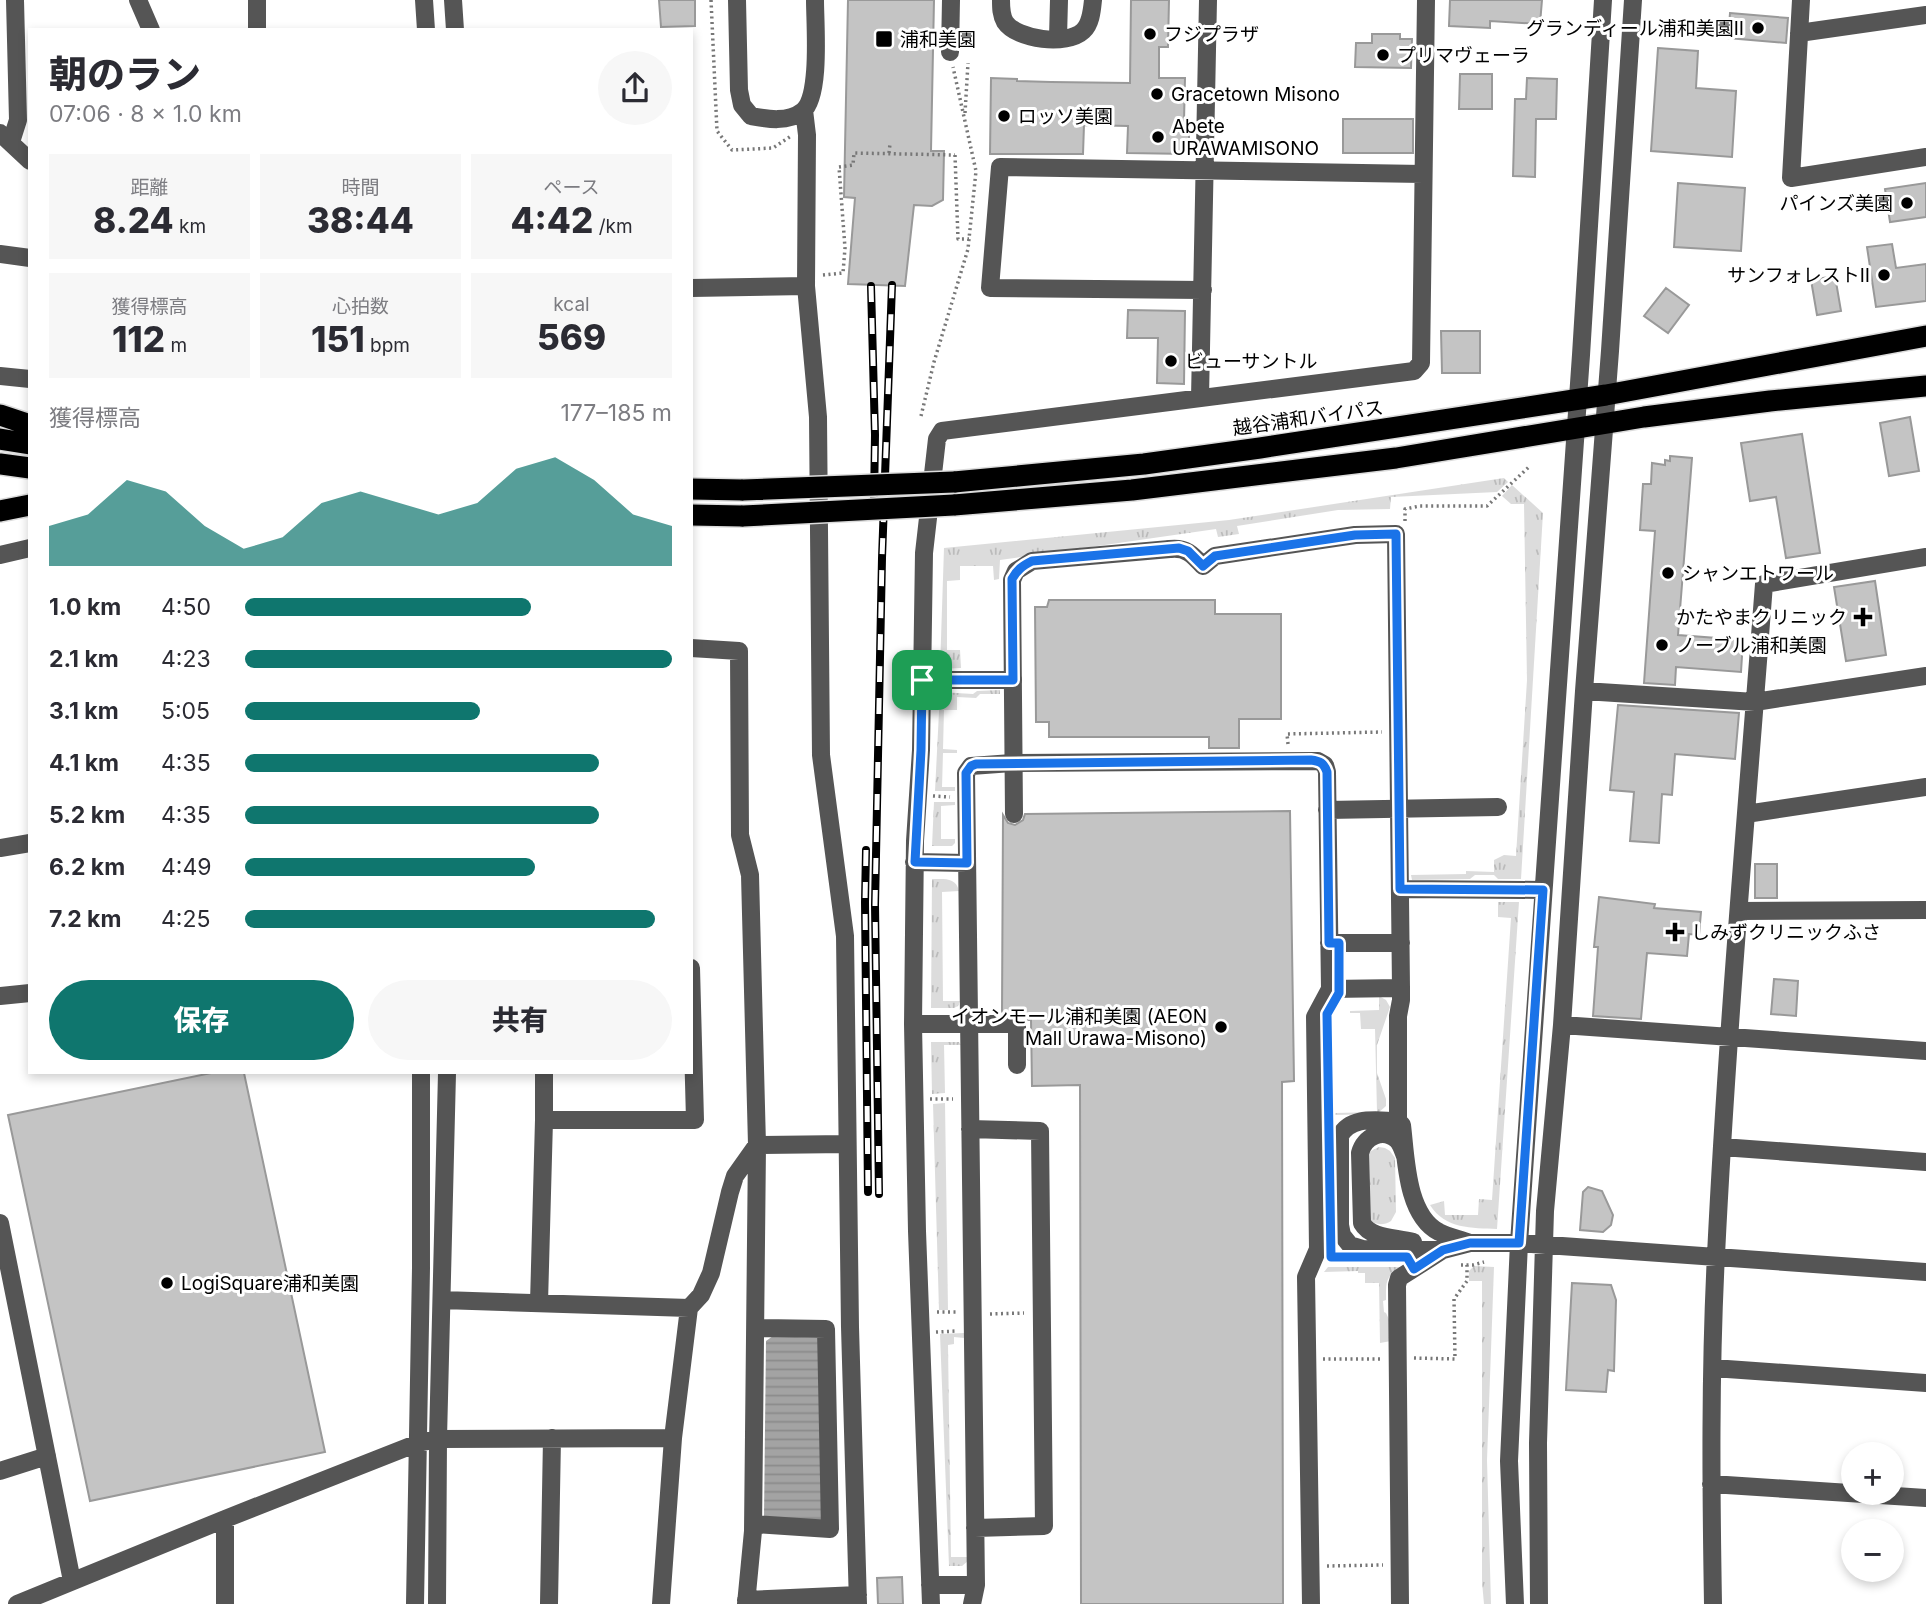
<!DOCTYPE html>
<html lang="ja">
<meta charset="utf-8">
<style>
:root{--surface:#fff;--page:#f7f7f7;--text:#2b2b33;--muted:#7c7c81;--accent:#0f766e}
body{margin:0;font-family:Inter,"Noto Sans JP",sans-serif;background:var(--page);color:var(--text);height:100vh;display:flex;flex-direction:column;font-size:26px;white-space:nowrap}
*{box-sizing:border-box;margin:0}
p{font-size:23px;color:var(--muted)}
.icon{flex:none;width:38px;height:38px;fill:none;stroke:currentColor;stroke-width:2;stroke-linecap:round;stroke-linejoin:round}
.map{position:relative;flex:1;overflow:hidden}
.side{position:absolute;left:28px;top:28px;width:665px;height:1046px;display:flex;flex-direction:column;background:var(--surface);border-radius:0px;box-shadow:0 4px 10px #0003}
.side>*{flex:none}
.buttons{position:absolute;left:1841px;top:1442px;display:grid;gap:14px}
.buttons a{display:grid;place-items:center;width:63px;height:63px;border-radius:50%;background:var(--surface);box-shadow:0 4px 10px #0003;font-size:35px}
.pin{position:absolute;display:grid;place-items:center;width:60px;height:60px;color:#fff;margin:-30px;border-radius:14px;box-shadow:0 4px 10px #0006}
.round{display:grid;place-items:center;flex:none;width:74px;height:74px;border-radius:37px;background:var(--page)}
.summary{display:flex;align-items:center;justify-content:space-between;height:119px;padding:0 21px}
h1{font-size:38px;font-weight:800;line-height:52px}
.figures{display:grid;grid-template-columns:repeat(3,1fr);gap:10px;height:119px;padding:7px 21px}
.figures div{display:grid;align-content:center;border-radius:0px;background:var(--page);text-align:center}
.figures b{font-size:35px;font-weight:800}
.figures small{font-size:19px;font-weight:400}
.figures p{font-size:19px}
.chart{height:196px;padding:14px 21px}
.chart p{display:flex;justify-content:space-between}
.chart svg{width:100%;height:126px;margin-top:7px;fill:var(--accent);opacity:.7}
.primary-button{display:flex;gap:14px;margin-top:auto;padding:14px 21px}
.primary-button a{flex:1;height:80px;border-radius:42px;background:var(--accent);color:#fff;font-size:28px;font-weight:800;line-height:80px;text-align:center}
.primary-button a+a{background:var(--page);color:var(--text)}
ul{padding:0 21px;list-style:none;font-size:23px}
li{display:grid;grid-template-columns:112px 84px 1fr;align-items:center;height:52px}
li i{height:18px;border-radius:9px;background:var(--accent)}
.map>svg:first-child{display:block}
.grass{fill:url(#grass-tufts)}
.water{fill:url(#water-rules)}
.building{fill:#c4c4c4;stroke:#999;stroke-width:2}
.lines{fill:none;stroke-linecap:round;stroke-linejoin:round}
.highway-casing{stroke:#dbdbdb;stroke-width:24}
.path{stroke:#777;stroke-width:3.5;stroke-dasharray:2 3.5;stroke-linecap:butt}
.minor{stroke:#555;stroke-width:18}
.highway{stroke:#000;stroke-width:21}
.rail-casing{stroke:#000;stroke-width:8}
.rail{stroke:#fff;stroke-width:5;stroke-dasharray:16;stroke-linecap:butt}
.highway-bridge-casing{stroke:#dbdbdb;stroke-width:24;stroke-linecap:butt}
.path-bridge{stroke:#777;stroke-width:3.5;stroke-dasharray:2 3.5;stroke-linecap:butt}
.minor-bridge{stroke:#555;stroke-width:18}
.highway-bridge{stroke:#000;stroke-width:21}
.route-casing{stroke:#fff;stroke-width:14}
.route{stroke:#1a73e8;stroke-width:9}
.poi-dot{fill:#000;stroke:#fff;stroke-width:2.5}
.labels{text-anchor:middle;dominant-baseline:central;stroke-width:6;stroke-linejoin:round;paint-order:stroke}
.poi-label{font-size:19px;fill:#000;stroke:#fff;text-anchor:start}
.street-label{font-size:19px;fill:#000;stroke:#fff}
</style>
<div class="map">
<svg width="1926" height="1604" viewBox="0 0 1926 1604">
<defs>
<pattern id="grass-tufts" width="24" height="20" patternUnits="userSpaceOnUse" patternTransform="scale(1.75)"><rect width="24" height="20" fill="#dcdcdc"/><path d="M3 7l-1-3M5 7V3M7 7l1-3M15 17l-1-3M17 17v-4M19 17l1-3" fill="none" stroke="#bbb"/></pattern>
<pattern id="water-rules" width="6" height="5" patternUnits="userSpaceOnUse" patternTransform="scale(1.75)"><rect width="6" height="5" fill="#a3a3a3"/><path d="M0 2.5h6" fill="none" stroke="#8b8b8b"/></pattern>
</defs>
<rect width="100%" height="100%" fill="#fff"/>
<!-- grass -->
<path class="grass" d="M1504,478l4,4 -11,10 -106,5 -1,12 -52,1 -101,16 2,8 -21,3 -2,-8 -216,31 -1,19 -5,1 -1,-14h-33v14l-13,1v69h13l1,18 -21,1 4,-121 285,-28z
M1512,485l31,28 -22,366h-23l-4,-4h-19l-5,4 -58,1 -1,-5 55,-1v-3l28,1v-12l10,-5 12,1 11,-176 -3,-176h-13l-9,-8z
M1000,690v4h-20l-4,4 -19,-1v13h-13l-1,39 14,1v3h-14l-1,34h13v4h-20l5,-99 33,2 4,-3z
M934,802h21v3l-14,1v33h14v4l-3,3h-20z
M932,879c12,0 24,-2 27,12l-17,1 1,109h17l-2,5 -4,2h-23z
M1498,902h21l-22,327c-25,-1 -52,0 -67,-24l14,-4 1,14h33l1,-16 13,1 19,-282 -13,-1z
M1379,996l7,4 4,7 -13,38v28l9,26v7l-9,8 -42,1v-2l42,-1 -2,-83h-14l-1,-16h-10v-2l29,-1z
M931,1042h28l2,3h-17l1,48 -13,1z
M945,1103l3,207h-9l-6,-206z
M1379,1147l6,1 5,3 5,7 1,54 -5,9c-8,5 -16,4 -22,-2l-1,-65 3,-3z
M1474,1266l20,1 -7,193 4,144h-7l-2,-22v-301h-13v-10z
M1328,1267h73c-16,10 -15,15 -15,33l-3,1 1,11 2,1 7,15 -2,13 -11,2 -1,-60h-14v-10h-7v-2l-34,1z
M964,1333v5l-10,-1v7l-6,1 3,212h17v4l-6,5h-13l-9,-232z"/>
<!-- water -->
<path class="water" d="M773,1336l45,2 7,176 -6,8 -55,-5 2,-176z"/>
<!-- building -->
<path class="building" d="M659,0h36v26l-34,1z
M848,0h86l-3,151h13l-1,49 -11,6 -18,-1 -9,81 -57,-2 7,-86 -11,-1z
M1131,0h38l-1,47h-9v31h26l-1,43 5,1v32l-62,-1 1,-27 -44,-1 -1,29h-93l1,-76 26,1v2l34,1 79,1z
M1450,0h92l-2,24 -50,-3v7l-41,-2z
M1730,13l58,5 -2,25 -58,-5z
M1372,34h28v5h12l-1,29 -56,-1 1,-24h16z
M1658,48l40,3 -2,37 40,3 -4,66 -81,-6z
M1460,74h32v35h-33z
M1527,78l30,1 -1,40h-20l-1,58 -22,-1 2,-77h11z
M1343,119h70v34h-70z
M1678,183l67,5 -4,63 -67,-4z
M1926,183v34l-36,5 -5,-33z
M1892,244l4,24 30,-4v37l-50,6 -9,-60z
M1835,276l6,35 -24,4 -6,-35z
M1666,288l23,17 -21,28 -24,-17z
M1128,310l57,1 -1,73 -27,-1 1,-45h-31z
M1441,331h39v42h-38z
M1910,417l9,54 -30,5 -9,-53z
M1802,434l18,119 -34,5 -10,-61 -26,4 -9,-58z
M1670,456l22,2 -14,177 65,5 -2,32 -65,-5 -1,18 -31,-2 11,-152 -15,-1 3,-46h8l1,-21 13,2v-5l5,1z
M1875,581l11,74 -40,6 -12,-74z
M1049,600h166v14h66v105h-42v29h-30v-11h-160v-15h-13l-1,-115h12z
M1618,705l121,8 -4,46 -60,-5 -3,41 -10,-1 -3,49 -29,-2 4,-49 -24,-2z
M1290,811l4,270 -12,1 1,522h-202l-1,-519 -48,1 -1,-66h-4l-4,-5 -5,-2h-16l1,-198 5,8 7,2 8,-5 2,-6z
M1755,864h22v34h-22z
M1599,897l56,7 -1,4 47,4 -2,23 -10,-1 -2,22 -40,-3 -6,66 -48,-3 5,-69h-4z
M1774,979l24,2 -2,35 -25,-2z
M211,1073h33l81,379 -235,49 -82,-386z
M1588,1187l14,4 11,24 -2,10 -8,7 -23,-2 3,-38z
M1572,1283l39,2 5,15 -2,71 -6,-1 -2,22 -40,-2z
M902,1577l1,27h-25l-1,-26z"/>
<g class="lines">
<!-- highway casing -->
<g class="highway-casing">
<path id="highway" d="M0,415l30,10
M0,439l30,5
M0,464l30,4
M954,482l190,-18 116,-16 346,-53 320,-59
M691,489l52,1
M954,505l178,-15 264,-32 248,-41 126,-16 156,-15
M0,511l30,-6
M691,515l52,1"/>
</g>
<!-- path -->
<path class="path" d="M711,0l6,131 15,19 41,-2 18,-12
M965,113l3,-50
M889,153l1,-9
M955,155l3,84h11
M823,275l20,-2 2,-25 -6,-81
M921,416l13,-54 34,-113 1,-10 7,-68 -23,-104
M1405,521v-12l15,-3h67l43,-40
M1288,744l-1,-10 95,-2
M933,796l17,1
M930,1099h23
M1461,1265h12l11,-3
M937,1312h20
M990,1314l34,-1
M936,1332l21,-1
M1414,1358l41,1 -1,-60 13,-18v-16
M1323,1359h59
M1327,1566l56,-1"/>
<!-- minor -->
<path class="minor" d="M138,0l13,30
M257,0v30
M424,0l2,30
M453,0l2,30
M737,0l2,90 3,15 9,11c16,3 37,7 52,-5 18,-15 12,-87 12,-111
M1001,0c0,8 0,15 4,22 12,18 62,24 78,9 8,-7 9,-21 10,-31
M1801,0l-10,178 135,-21
M1799,33l127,-18
M1058,38l1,-38
M950,52l1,-52
M0,133l30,28
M11,142l7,-22 -3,-120
M0,254l30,4
M806,286l12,131 3,338 24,181 5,391 8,277
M691,288l115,-2 1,-151 -3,-25
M1203,290l-213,-2 10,-121 423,7
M0,376l30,3
M1200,398l8,-398
M1170,549c16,-2 23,6 33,17l12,-10 140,-21 41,-1 5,454v12l-3,16v105
M0,555l30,-7
M691,648l48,3 1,184 10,40 7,270 -4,386 -7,73
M922,680h91
M1584,691l171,11 171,-26
M1327,810l171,-3
M1746,814l180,-27
M0,848l30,-5
M914,862l53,1
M1400,889l143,1
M1739,911l187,-1
M1329,943h72
M0,996l30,-3
M913,1024h104v41
M1562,1025l364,26
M544,1120v-47
M970,1129l70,2 4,395 -69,2
M1722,1147l204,15
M1405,1156c-2,-5 -4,-12 -8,-16 -14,-13 -33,-3 -37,13l2,70c9,16 34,14 51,19
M0,1223l72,358
M1470,1243c-10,-4 -22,-6 -31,-11 -33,-17 -33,-75 -37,-107l-4,-4c-20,0 -47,-6 -58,15v89l2,10 8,10 13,4 80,1 27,-7h49l407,29
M442,1300l247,8
M539,1303l5,-183h151l-4,-152
M1713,1368l213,15
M0,1471l47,-15
M1711,1484l215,14
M225,1519v85
M754,1524l76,5 -4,-200 -70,-1
M930,1585h46
M746,1600l112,-5
M17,1604l208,-85 193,-76 20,-4 235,-1
M415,1604l6,-336v-195
M437,1604l1,-165 9,-366
M549,1604l3,-166
M661,1604l12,-166 16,-130 12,-13 10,-22 19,-81 5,-16 22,-31 90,-1
M931,1604l-14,-373 -4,-207 2,-183 6,-91 3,-197 13,-114 5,-8 472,-60 7,-8 5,-363
M972,1604l4,-19 -10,-812 5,-7 41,-3 306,-2 7,4 2,7 3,217 71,-1
M1311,1604l-5,-327 12,-28 -3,-232 15,-28
M1400,1604l-3,-319 2,-7 44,-28
M1515,1604l-6,-143 10,-218 62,-888 22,-355
M1539,1604l-1,-161 7,-232 17,-186 22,-334 26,-340 23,-351
M1713,1604c-2,-116 -3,-233 3,-349 11,-224 31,-448 48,-671l162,-27"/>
<!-- highway -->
<use href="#highway" class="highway"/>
<!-- rail casing -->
<g class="rail-casing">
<path id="rail" d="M871,286l4,149 -1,68
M866,850l-1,52 3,290
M879,1194l-4,-289 7,-347 10,-273"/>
</g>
<!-- rail -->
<use href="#rail" class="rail"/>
<!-- highway-bridge casing -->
<g class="highway-bridge-casing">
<path id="highway-bridge" d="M743,490l211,-8
M743,516l211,-11"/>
</g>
<!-- path-bridge -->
<path class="path-bridge" d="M839,167l14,-2 1,-12 101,2"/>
<!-- minor-bridge -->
<path class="minor-bridge" d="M1014,814l-2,-234 4,-9 16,-10 138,-12"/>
<!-- highway-bridge -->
<use href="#highway-bridge" class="highway-bridge"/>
</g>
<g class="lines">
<!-- route casing -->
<g class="route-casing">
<path id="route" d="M1396,534l4,355 143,1 -24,353h-49l-27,7 -29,19 -7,-12h-76l-4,-243 12,-21v-50h-10l-2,-171c-3,-9 -7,-11 -16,-12l-335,4 -5,2 -5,7 1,90 -52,-1 6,-112 1,-70h91l-1,-101c5,-9 10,-13 20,-18l147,-13 9,3 15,15 12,-10 140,-21z"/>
</g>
<!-- route -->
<use href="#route" class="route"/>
</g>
<!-- markers -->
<g class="poi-dot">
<circle cx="1758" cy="28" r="7"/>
<circle cx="1150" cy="34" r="7"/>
<rect x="875" y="30" width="18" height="18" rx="3.5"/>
<circle cx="1383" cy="55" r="7"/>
<circle cx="1157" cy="94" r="7"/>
<circle cx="1004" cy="116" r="7"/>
<circle cx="1158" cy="137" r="7"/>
<circle cx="1907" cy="203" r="7"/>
<circle cx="1884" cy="275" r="7"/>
<circle cx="1171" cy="361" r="7"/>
<circle cx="1668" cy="573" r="7"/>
<path d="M1859.5 606.5h7v7h7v7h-7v7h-7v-7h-7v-7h7z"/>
<circle cx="1662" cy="645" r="7"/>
<path d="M1671.5 921.5h7v7h7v7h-7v7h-7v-7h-7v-7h7z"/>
<circle cx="1221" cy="1027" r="7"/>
<circle cx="167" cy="1283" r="7"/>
</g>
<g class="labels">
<!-- poi labels -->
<g class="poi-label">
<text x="1744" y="28" text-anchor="end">グランディール浦和美園Ⅱ</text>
<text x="1164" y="34">フジプラザ</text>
<text x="900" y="39">浦和美園</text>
<text x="1397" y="55">プリマヴェーラ</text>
<text x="1171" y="94">Gracetown Misono</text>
<text x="1018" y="116">ロッソ美園</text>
<text x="1172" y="126">Abete<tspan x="1172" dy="22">URAWAMISONO</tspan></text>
<text x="1893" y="203" text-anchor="end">パインズ美園</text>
<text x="1870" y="275" text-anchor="end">サンフォレストⅡ</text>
<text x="1185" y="361">ビューサントル</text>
<text x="1682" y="573">シャンエトワール</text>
<text x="1847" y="617" text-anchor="end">かたやまクリニック</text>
<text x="1676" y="645">ノーブル浦和美園</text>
<text x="1691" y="932">しみずクリニックふさ</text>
<text x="1207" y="1016" text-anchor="end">イオンモール浦和美園 (AEON<tspan x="1207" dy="22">Mall Urawa-Misono)</tspan></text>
<text x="181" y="1283">LogiSquare浦和美園</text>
</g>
<!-- street labels -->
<g class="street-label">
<text transform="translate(1308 418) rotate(-8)">越谷浦和バイパス</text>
</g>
</g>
</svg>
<div class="buttons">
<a>+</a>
<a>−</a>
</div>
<div class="pin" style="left:922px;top:680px;background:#1e9e55"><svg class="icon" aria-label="arrive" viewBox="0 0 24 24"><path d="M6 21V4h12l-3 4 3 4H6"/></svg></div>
<section class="side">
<div class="summary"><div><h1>朝のラン</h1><p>07:06 · 8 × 1.0 km</p></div><a class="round"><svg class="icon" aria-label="share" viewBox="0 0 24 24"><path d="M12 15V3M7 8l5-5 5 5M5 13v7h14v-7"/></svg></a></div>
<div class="figures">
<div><p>距離</p><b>8.24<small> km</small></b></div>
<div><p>時間</p><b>38:44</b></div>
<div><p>ペース</p><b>4:42<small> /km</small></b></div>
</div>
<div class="figures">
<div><p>獲得標高</p><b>112<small> m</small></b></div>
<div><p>心拍数</p><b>151<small> bpm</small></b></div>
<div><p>kcal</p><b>569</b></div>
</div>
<div class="chart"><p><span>獲得標高</span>177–185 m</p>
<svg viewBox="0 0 160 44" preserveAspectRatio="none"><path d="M0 44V30L10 26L20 14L30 18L40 30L50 38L60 34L70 22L80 18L90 22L100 26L110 22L120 10L130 6L140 14L150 26L160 30V44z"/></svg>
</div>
<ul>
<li><b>1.0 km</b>4:50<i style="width:67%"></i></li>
<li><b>2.1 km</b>4:23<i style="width:100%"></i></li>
<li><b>3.1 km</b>5:05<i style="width:55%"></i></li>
<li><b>4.1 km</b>4:35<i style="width:83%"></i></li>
<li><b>5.2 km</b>4:35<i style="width:83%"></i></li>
<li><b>6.2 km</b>4:49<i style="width:68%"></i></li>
<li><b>7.2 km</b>4:25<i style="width:96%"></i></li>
</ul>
<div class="primary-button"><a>保存</a><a>共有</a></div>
</section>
</div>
